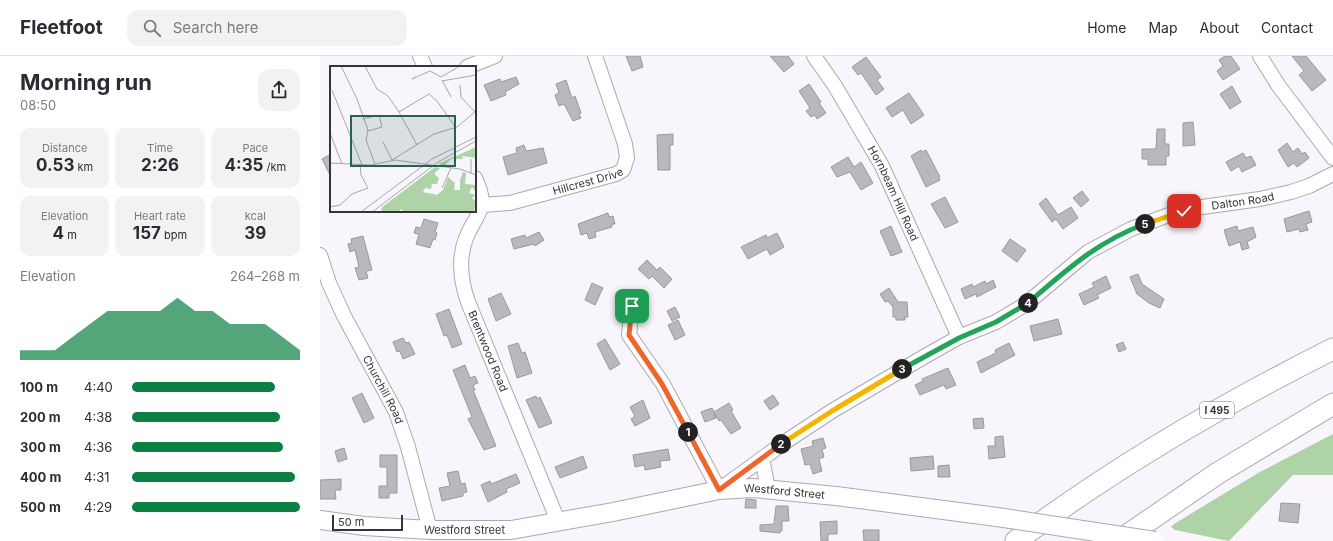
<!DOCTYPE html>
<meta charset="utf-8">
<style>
:root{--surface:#fff;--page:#f2f2f3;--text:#2b2b33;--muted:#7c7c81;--line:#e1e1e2;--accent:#0b8043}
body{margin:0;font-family:Inter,sans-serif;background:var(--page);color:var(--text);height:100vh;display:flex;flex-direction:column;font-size:15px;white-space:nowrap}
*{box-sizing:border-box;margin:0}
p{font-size:13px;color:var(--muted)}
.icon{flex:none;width:22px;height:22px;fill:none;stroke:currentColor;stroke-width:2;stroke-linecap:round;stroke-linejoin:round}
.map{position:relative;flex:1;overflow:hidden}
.details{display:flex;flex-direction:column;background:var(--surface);width:320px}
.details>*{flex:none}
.scale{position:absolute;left:12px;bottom:10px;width:71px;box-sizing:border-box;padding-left:4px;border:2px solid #363537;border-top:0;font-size:11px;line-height:14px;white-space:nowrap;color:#363537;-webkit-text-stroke:3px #fff;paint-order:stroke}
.pin{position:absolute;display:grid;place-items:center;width:34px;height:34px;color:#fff;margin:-17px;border-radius:8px;box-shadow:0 2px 6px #0006}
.km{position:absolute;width:20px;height:20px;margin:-10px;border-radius:50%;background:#222;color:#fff;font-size:11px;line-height:20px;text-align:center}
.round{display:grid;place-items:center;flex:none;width:42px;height:42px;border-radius:12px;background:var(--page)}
.headline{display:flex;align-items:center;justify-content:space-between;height:68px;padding:0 20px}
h1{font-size:22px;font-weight:700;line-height:30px}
.stats{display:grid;grid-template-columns:repeat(3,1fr);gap:6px;height:68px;padding:4px 20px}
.stats div{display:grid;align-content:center;border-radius:10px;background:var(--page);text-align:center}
.stats b{font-size:17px;font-weight:700}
.stats small{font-size:11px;font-weight:400}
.stats p{font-size:11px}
.chart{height:112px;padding:8px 20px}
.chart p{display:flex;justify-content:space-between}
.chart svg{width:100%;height:72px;margin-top:4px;fill:var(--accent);opacity:.7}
ul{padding:0 20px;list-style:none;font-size:13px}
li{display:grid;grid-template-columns:64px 48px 1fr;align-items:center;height:30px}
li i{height:10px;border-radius:5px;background:var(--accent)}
header{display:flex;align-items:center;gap:24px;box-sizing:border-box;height:56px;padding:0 20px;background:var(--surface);border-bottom:1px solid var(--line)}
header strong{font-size:19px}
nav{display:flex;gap:22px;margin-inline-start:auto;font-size:14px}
.search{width:280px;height:36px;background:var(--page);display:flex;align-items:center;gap:10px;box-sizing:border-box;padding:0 14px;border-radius:12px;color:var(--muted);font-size:15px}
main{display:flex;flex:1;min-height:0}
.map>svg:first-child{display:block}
.forest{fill:#aed3a7}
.building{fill:#bab8be;stroke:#9b999e}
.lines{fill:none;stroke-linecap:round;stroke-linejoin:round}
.minor-casing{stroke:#aba9ae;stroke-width:16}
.major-casing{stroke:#aba9ae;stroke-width:20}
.highway-casing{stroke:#aba9ae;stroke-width:23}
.minor{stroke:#fff;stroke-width:14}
.major{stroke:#fff;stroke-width:18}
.highway{stroke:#fff;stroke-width:21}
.major-bridge-casing{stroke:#aba9ae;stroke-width:20;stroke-linecap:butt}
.major-bridge{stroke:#fff;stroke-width:18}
.split-1-casing{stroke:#fff;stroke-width:8}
.split-2-casing{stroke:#fff;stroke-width:8}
.split-3-casing{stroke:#fff;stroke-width:8}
.split-4-casing{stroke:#fff;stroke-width:8}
.split-5-casing{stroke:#fff;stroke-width:8}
.split-6-casing{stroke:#fff;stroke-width:8}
.split-1{stroke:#f0652b;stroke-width:5}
.split-2{stroke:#f0652b;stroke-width:5}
.split-3{stroke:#f5b400;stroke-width:5}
.split-4{stroke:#22a559;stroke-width:5}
.split-5{stroke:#22a559;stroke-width:5}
.split-6{stroke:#f5b400;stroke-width:5}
.labels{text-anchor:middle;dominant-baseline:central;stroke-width:3;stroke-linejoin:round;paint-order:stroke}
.shield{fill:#fff;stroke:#727273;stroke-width:1}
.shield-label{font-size:10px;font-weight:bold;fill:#363537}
.street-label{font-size:11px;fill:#363537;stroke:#fff}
.inset-road{fill:none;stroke:#aaa8ad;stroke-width:1}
.view{fill:#25634f;fill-opacity:0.15;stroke:#25634f;stroke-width:2}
.inset-edge{fill:none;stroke:#363537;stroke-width:2}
</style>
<header>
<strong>Fleetfoot</strong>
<div class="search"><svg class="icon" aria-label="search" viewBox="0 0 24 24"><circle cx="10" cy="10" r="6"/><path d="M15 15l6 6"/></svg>Search here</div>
<nav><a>Home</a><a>Map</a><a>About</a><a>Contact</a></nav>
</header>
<main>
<section class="details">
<div class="headline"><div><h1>Morning run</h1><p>08:50</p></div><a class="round"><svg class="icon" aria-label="share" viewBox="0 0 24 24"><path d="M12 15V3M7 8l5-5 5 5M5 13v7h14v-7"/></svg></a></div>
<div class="stats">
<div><p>Distance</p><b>0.53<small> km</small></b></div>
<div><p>Time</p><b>2:26</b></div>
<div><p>Pace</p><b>4:35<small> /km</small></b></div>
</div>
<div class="stats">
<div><p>Elevation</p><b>4<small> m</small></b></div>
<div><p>Heart rate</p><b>157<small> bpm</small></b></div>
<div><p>kcal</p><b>39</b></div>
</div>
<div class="chart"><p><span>Elevation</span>264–268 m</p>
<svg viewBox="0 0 160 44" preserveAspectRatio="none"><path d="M0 44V38L10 38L20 38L30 30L40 22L50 14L60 14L70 14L80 14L90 6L100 14L110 14L120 22L130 22L140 22L150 30L160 38V44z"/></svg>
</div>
<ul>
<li><b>100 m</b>4:40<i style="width:85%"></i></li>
<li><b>200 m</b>4:38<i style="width:88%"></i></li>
<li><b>300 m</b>4:36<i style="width:90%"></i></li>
<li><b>400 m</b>4:31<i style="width:97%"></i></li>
<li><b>500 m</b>4:29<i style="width:100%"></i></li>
</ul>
</section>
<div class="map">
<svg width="1013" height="485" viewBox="0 0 1013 485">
<rect width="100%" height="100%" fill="#f8f5fc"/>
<!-- forest -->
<path class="forest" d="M1013,378v41h-40l-64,66 -54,-11 -4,-3 3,-3 84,-51z"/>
<!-- building -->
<path class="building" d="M306,0h14l3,11 -11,4z
M450,0h18l6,8 -10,8z
M905,0h6l9,13 -17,11 -6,-9 6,-5 -4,-6z
M972,0h14l20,24 -14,11 -13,-16 5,-4z
M546,1l15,20 -4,3 7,9 -8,6 -15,-22 -3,2 -6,-8z
M196,21l3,7 -14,8 1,3 -15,6 -7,-16 16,-6 1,3z
M246,24l6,18 3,-2 6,17 -2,1 2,4 -8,3 -9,-17 -5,2 -4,-11 4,-2 -3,-9z
M489,28l12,18 -2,1 7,10 -9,6 -2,-4 -4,2 -5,-6 4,-3 -11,-17z
M912,30l9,16 -11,7 -10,-15z
M589,37l15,22 -13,9 -8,-14 -11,7 -6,-9z
M873,66l2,23 -12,1v-23z
M837,73h8v15h4v12h-3v9h-18v-6h-6v-10h14z
M353,78v11h-3v25h-12l-1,-35z
M967,87l6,9 5,-4 4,6 3,-2 4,6 -12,9 -3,-4 -6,4 -10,-17z
M204,89l2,6 17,-3 4,15 -39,12 -5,-18 14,-4 -1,-5z
M601,94l1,2 4,-2 14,27 -1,1 1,2 -14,7 -15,-31z
M923,97l3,5 5,-2 5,9 -14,7 -3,-6 -8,5 -5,-9z
M11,98v23l-9,-18z
M528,101l6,10 7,-5 12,21 -12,7 -11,-18 -13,5 -6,-10z
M762,135l7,9 -8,7 -8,-9z
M625,141l13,25 -13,6 -14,-24z
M726,142l12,17 13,-8 7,11 -15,11 -7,-10 -4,3 -13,-18z
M989,155l3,11 -6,2 2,6 -8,2 -1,-3 -12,3 -3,-13z
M288,157l1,4 4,-1 2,8h-3v3l-17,5 1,5 -7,2 -2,-6 -6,2 -3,-11z
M104,163l14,4 -3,9 2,1 -2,7 -2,-1 -3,9 -14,-4 3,-10 -5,-1 2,-6 5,1z
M571,170l11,26 -11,4 -11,-25z
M917,170l1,5 15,-4 3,10 -9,5 2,6 -7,2 -2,-8 -11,4 -5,-16z
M219,176l5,8 -9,6 -1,-2 -20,5 -3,-10 14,-4 1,3z
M457,177l7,14 -14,8 -3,-6 -19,10 -7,-12 25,-12 1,3z
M43,180l9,34 -6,1 2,7 -9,2 -4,-12 4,-1 -4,-17 -5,2 -2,-8 4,-1 -1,-4z
M690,183l16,11 -9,12 -15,-11z
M327,204l10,10 3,-3 12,12 -8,9 -12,-12 -3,3 -11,-10z
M818,218l4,10 22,15 -4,9 -11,-5 -12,-9 -7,-17z
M786,220l5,12 -14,7 2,3 -15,7 -5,-11 15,-7 -2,-4z
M673,224l3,7 -19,10 -1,-3 -11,5 -4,-10 11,-5 1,3 12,-6 1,3z
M272,227l11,5 -8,17 -10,-5z
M569,232l9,14h9l1,15h-3v3h-9v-3h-3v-10l-5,-6 -3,1 -5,-8z
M181,237l10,21 -15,7 -8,-22z
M355,251l5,10 -8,4 -5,-10z
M129,253l13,35 -10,4 -5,-13 -3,1 -8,-22z
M738,263l4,15 -28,7 -4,-15z
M358,264l7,15 -10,5 -7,-15z
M83,282l3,5 3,-1 6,12 -12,5 -3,-8 -3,1 -4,-10z
M285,283l15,25 -10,6 -13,-26z
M803,286l3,7 -7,3 -3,-7z
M198,287l4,10 3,-1 7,21 -15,5 -9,-32z
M689,287l6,12 -34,18 -4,-11 19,-9 -1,-3z
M145,309l5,13 5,-2 3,7 -5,2 2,5h-2l23,56 -12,4 -16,-31 4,-2 -19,-47z
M628,312l8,17 -10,4 -2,-4 -24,10 -5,-10 8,-4 -1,-2z
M42,337l12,25 -10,5 -12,-25z
M453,339l6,9 -9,6 -6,-9z
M216,340l1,3 3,-2 12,26 -13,5 -13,-28z
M323,344l7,18 -15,8 -4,-7 4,-3 -5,-9z
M409,347l4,7 -2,1 10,17 -10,6 -10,-14 -2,1 -5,-8 2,5 -11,4 -4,-10 11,-4 2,4z
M663,362l1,10 -10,1 -1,-10z
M683,380l2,21 -16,2 -1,-13h7v-9z
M503,382l3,10 -4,1 2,8 -5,2 3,12 -9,3 -3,-10 -5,1 -4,-16 12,-3 -1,-5z
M24,392l3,11 -9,3 -3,-11z
M348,393l2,11 -10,1 1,6 -16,3 -1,-5 -9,2 -2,-12z
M60,399h17v38h-8v5h-10v-12h8v-19h-7z
M263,400l4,12 -27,10 -5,-11z
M613,400l1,13 -23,2 -1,-13z
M629,409l1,12h-12v-11z
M138,415l3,13 4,-1 2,9 -4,1v3l-21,5 -3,-13 11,-2 -3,-13z
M196,418l4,9 -14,6 1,3 -19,10 -7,-17 9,-4 1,3z
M21,423v11h-6l1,9h-16v-19z
M426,443l10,1v8h-11z
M961,447l19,1 -2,19 -19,-2z
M456,450h12l1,15h-7v10h-2v2l-20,-2v-6l14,-1z
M517,465v13h-9v7h-7l-1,-19z
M543,474h16v11h-15z"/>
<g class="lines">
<!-- minor casing -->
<g class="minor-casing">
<g id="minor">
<path d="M100,0l5,11"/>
<path id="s1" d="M494,0l21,30 47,80 77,171"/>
<path d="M940,0l18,29 55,73"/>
<path d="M147,11l28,-11"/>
<path id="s2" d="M155,122c15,32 2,33 -9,60 -8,21 -5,44 2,64l90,219"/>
<path id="s3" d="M162,149l28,-2 106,-29 7,-4 4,-12 -2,-14 -30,-88"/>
<path id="s4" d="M0,199l9,28 15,33 52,96 12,35 22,83"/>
<path id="s5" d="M312,250l-3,29 34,49 56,106 66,-48 47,-31 90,-53 37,-21 37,-15 30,-18 62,-52 43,-23 43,-16 21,-5 65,-9 31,-7 18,-6 24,-12"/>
<path d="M442,402l6,31"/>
</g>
</g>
<!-- major casing -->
<g class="major-casing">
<g id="major">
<path id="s6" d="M0,464l44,6 66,4h81l102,-18 106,-22 34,-2 83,8 161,21"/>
</g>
</g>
<!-- highway casing -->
<g class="highway-casing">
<path id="highway" d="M696,485c99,-74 207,-137 317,-192
M799,485l99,-68 115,-69"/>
</g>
<!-- minor -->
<use href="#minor" class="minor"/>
<!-- major -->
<use href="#major" class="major"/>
<!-- highway -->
<use href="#highway" class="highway"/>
<!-- major-bridge casing -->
<g class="major-bridge-casing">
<path id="major-bridge" d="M677,461l158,24"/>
</g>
<!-- major-bridge -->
<use href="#major-bridge" class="major-bridge"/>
</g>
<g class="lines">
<!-- split-1 casing -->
<g class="split-1-casing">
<path id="split-1" d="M312,250l-3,29 33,49 26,48"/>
</g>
<!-- split-2 casing -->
<g class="split-2-casing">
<path id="split-2" d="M368,376l31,58 62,-46"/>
</g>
<!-- split-3 casing -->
<g class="split-3-casing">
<path id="split-3" d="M461,388l51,-33 70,-42"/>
</g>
<!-- split-4 casing -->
<g class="split-4-casing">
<path id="split-4" d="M582,313l57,-31 37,-16 32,-19"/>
</g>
<!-- split-5 casing -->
<g class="split-5-casing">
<path id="split-5" d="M708,247c37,-32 70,-62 117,-79"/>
</g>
<!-- split-6 casing -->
<g class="split-6-casing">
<path id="split-6" d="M825,168l39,-13"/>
</g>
<!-- split-1 -->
<use href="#split-1" class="split-1"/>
<!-- split-2 -->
<use href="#split-2" class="split-2"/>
<!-- split-3 -->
<use href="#split-3" class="split-3"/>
<!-- split-4 -->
<use href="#split-4" class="split-4"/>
<!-- split-5 -->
<use href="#split-5" class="split-5"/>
<!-- split-6 -->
<use href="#split-6" class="split-6"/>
</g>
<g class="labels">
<!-- shield labels -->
<rect class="shield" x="880" y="346" width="34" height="16" rx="3"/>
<g class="shield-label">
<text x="897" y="354">I 495</text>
</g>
<!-- street labels -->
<g class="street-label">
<text stroke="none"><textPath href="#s3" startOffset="109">Hillcrest Drive</textPath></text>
<text stroke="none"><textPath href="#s1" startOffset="159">Hornbeam Hill Road</textPath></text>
<text stroke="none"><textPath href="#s5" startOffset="814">Dalton Road</textPath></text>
<text stroke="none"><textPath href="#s2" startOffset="183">Brentwood Road</textPath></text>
<text stroke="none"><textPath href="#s4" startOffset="149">Churchill Road</textPath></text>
<text stroke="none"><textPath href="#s6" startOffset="469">Westford Street</textPath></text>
<text stroke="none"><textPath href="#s6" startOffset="145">Westford Street</textPath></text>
</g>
</g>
<!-- overview -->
<g transform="translate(10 10)">
<rect width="146" height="146" fill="#f8f5fc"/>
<path d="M146,81v11l-14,-2 1,3h-12l-7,7 -6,-2zM105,101l5,1 -6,6 5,4 -2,6h-5l-1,5 -6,-1 -2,4 14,3 6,-5 5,-13 7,6 -1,7h6v-10l3,-8 3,1 -1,11 11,1v7l-4,-5 -3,6 7,2 -4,3 4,4 -2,10h-70l-3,-3 -2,3h-17l-1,-4z" fill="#aed3a7"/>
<path class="inset-road" d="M11,0l16,33 11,31 -2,10 9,24M35,0l12,23 11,7 11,16M85,11l-3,2 18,-8 11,6M111,11l19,-11M112,14l9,17M112,15l34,-6M130,19l1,12 14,15M2,24l30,75M32,53l17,-4 3,12 -14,4M0,67l12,31M53,76l9,18 42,-26 23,-7 19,-16M87,79l-18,-33 30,-18 8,7 19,27M0,97l41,2 24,-5 65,9 16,6M141,108v-15M112,122l9,-20M0,141l10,-2 12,-11 16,-6 -7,-13 -1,-11M31,146l71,-53 44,-22M42,146l66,-50 38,-21"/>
<path class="view" d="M21,50h104v50h-104z"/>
<rect width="146" height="146" class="inset-edge"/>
</g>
</svg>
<div class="scale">50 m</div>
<div class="pin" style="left:312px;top:250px;background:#1e9e55"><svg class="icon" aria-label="arrive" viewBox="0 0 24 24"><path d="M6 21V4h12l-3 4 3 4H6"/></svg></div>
<div class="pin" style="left:864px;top:155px;background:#d93025"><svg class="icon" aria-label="check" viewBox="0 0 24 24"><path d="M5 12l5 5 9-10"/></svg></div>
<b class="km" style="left:368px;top:376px">1</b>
<b class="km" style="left:461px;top:388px">2</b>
<b class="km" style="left:582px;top:313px">3</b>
<b class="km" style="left:708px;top:247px">4</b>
<b class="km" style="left:825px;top:168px">5</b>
</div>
</main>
